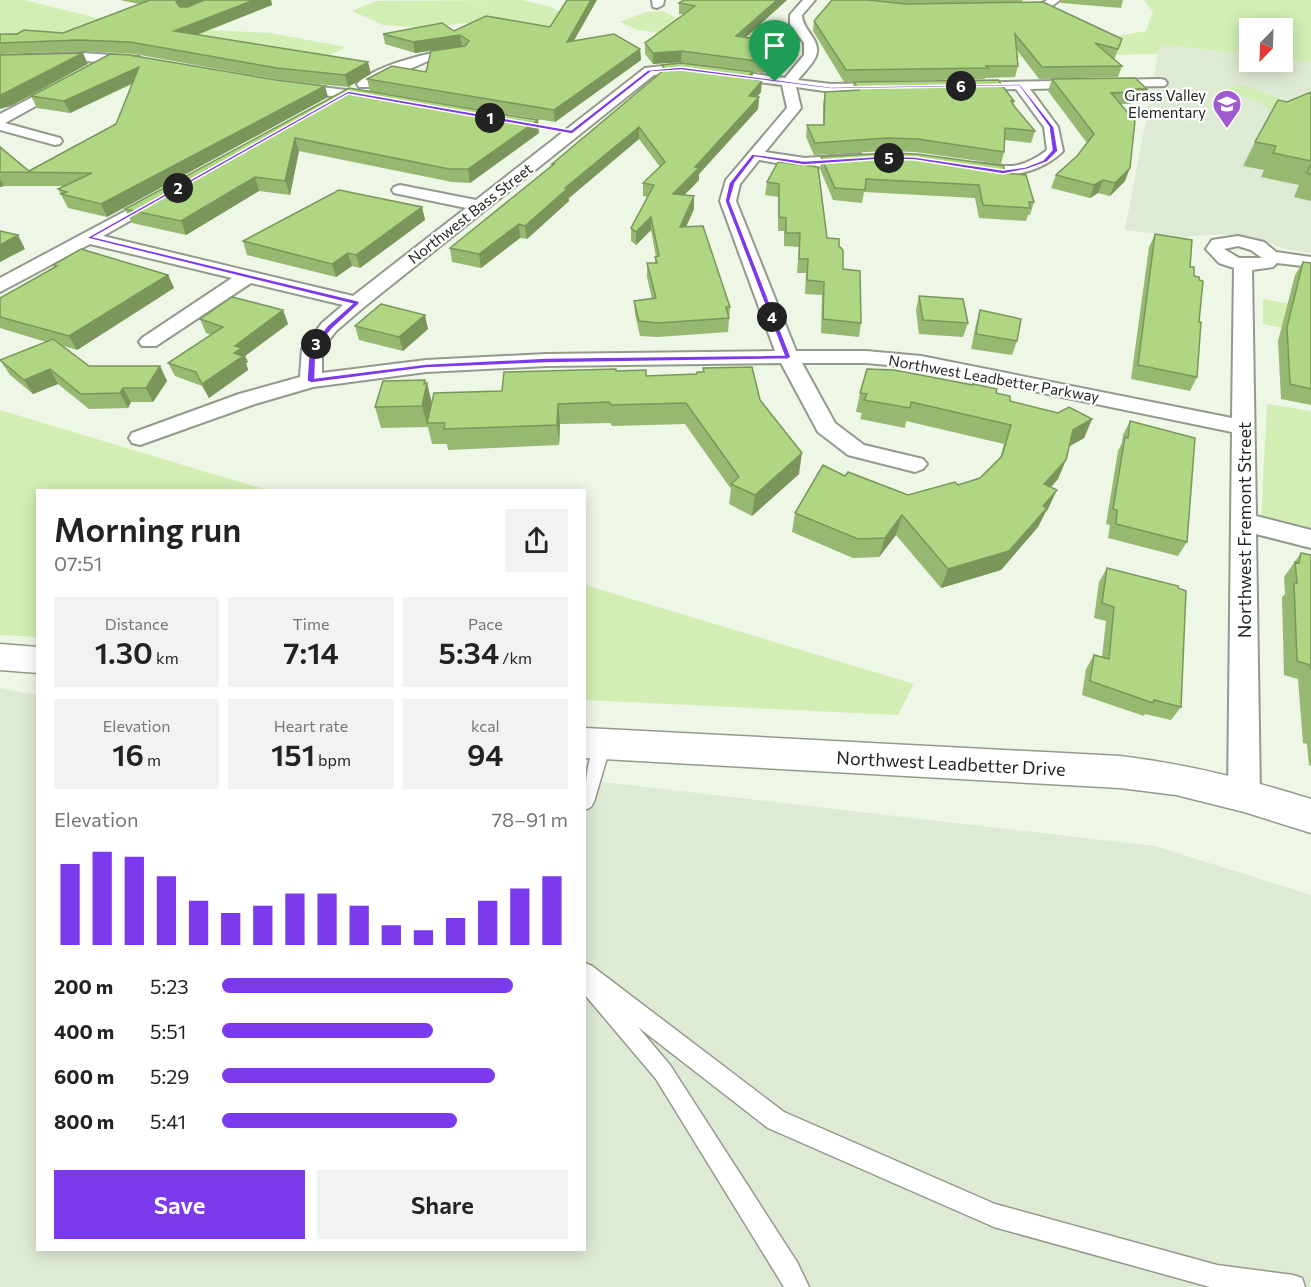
<!DOCTYPE html>
<meta charset="utf-8">
<style>
:root{--surface:#fff;--page:#f2f2f2;--text:#222;--muted:#767676;--accent:#7c3aed}
body{margin:0;font-family:Commissioner,sans-serif;background:var(--page);color:var(--text);height:100vh;display:flex;flex-direction:column;font-size:22px;white-space:nowrap}
*{box-sizing:border-box;margin:0}
p{font-size:20px;color:var(--muted)}
.icon{flex:none;width:33px;height:33px;fill:none;stroke:currentColor;stroke-width:2;stroke-linecap:round;stroke-linejoin:round}
.map{position:relative;flex:1;overflow:hidden}
.sheet{position:absolute;left:36px;top:489px;width:550px;height:762px;display:flex;flex-direction:column;background:var(--surface);border-radius:0px;box-shadow:0 3px 15px #0003}
.sheet>*{flex:none}
.needle{width:39px;rotate:203deg}
.tools{position:absolute;left:1239px;top:18px;display:grid;gap:12px}
.tools a{display:grid;place-items:center;width:54px;height:54px;border-radius:0px;background:var(--surface);box-shadow:0 3px 15px #0003;font-size:30px}
.pin{position:absolute;display:grid;place-items:center;width:51px;height:51px;color:#fff;margin:-62px -26px;border-radius:50% 50% 50% 0;rotate:-45deg;box-shadow:0 0 6px #0007}
.pin .icon{rotate:45deg}
.km{position:absolute;width:30px;height:30px;margin:-15px;border-radius:50%;background:#222;color:#fff;font-size:16px;line-height:30px;text-align:center}
.round{display:grid;place-items:center;flex:none;width:63px;height:63px;border-radius:0px;background:var(--page)}
.summary{display:flex;align-items:center;justify-content:space-between;height:102px;padding:0 18px}
h1{font-size:33px;font-weight:600;line-height:45px}
.figures{display:grid;grid-template-columns:repeat(3,1fr);gap:9px;height:102px;padding:6px 18px}
.figures div{display:grid;align-content:center;border-radius:0px;background:var(--page);text-align:center}
.figures b{font-size:30px;font-weight:600}
.figures small{font-size:16px;font-weight:400}
.figures p{font-size:16px}
.chart{height:168px;padding:12px 18px}
.chart p{display:flex;justify-content:space-between}
.chart svg{width:100%;height:108px;margin-top:6px;stroke:var(--accent);stroke-width:6}
.cta{display:flex;gap:12px;margin-top:auto;padding:12px 18px}
.cta a{flex:1;height:69px;border-radius:0px;background:var(--accent);color:#fff;font-size:24px;font-weight:600;line-height:69px;text-align:center}
.cta a+a{background:var(--page);color:var(--text)}
ul{padding:0 18px;list-style:none;font-size:20px}
li{display:grid;grid-template-columns:96px 72px 1fr;align-items:center;height:45px}
li i{height:15px;border-radius:8px;background:var(--accent)}
.map>svg:first-child{display:block}
.built{fill:#dfead4}
.green{fill:#d2eeb4}
.lines{fill:none;stroke-linecap:round;stroke-linejoin:round}
.lane-casing{stroke:#939a8c;stroke-width:3}
.street-casing{stroke:#939a8c;stroke-width:4}
.secondary-casing{stroke:#939a8c;stroke-width:3}
.lane{fill:#fff;fill-rule:evenodd}
.street{fill:#fff;fill-rule:evenodd}
.secondary{fill:#fff;fill-rule:evenodd}
.wall{fill:#96b870}
.shaded-wall{fill:#7a965b}
.building{fill:#afd682;stroke:#7a965b;stroke-width:1.5}
.route{fill:#7c3aed;stroke:#fff;stroke-width:1.5;fill-rule:evenodd}
.labels{text-anchor:middle;dominant-baseline:central;stroke-width:4.5;stroke-linejoin:round;paint-order:stroke}
.far-poi-label{font-size:15px;fill:#232620;stroke:#fff;text-anchor:end}
.far-street-label{font-size:15px;fill:#232620;stroke:#fff}
.street-label{font-size:18px;fill:#232620;stroke:#fff}
</style>
<div class="map">
<svg width="1311" height="1287" viewBox="0 0 1311 1287">
<rect width="100%" height="100%" fill="#eef6e6"/>
<!-- built -->
<path class="built" d="M1160,44l89,11 1,7h32l1,-3 28,3v191l-26,-4 -24,-9 -40,-6 -37,3 -59,-7z
M0,688l37,7 1,555h547v-470l570,66 156,49v392h-1311z"/>
<!-- green -->
<path class="green" d="M0,0h24l73,18 85,11 88,4 76,14 -24,12 -322,-20z
M521,0l28,6 36,20 -50,4 -70,-7 -44,5 -38,-3 -31,-14 24,-10z
M1144,0h167v62l-28,-3 -1,-31h-32l-1,27 -89,-11 -2,10 -213,5 -119,-5 -9,-25 300,7 29,-5 7,-19z
M663,11l21,11 100,5 8,14 1,9 -155,-20 -18,-8 26,-10z
M1243,85l61,23 -29,6 -14,-11 -34,-14z
M1263,299l48,9v26l-48,-10z
M1267,404l44,7v120l-50,-11z
M0,410l253,76 16,4h-231l-1,147 -37,-2z
M585,585l329,99 -16,31 -313,-15z"/>
<g class="lines">
<!-- lane casing -->
<g class="lane-casing">
<path id="lane" d="M603,737l6,2 2,5 -17,58 -3,5 -6,3c0,-25 1,-48 12,-71z
M585,963l7,3 192,146 211,92 222,61 76,10 9,3 3,9h-95l-216,-60 -226,-99 -130,-101 32,38 127,197 12,25h-25l-128,-208 -71,-84z"/>
</g>
<!-- street casing -->
<g class="street-casing">
<path id="street" d="M652,0h12l-1,5 -6,3 -4,-1z
M803,0h12l-13,15c0,15 20,25 14,41 -3,8 -13,17 -18,24l33,4 60,-1 7,4 -7,4 -60,1 -35,-5 5,21 -36,44 40,6 55,-4 8,5 -8,5 -55,4 -46,-8 -19,24 -4,17 60,150h70l55,5 311,62 2,-150 -15,-5 -13,-14 6,-9 26,-4 26,6 12,10 35,5v10l-34,-4 -4,4 -21,3 4,246 55,14v18l-55,-14 4,261 -4,10 -12,4 -12,-4 -4,-10 4,-363 -311,-64 -55,-5h-64l33,60 29,22 59,14 4,5 -4,5 -8,3 -67,-17 -30,-23 -37,-69 -235,3 -120,6 -113,15 -58,17 -115,41 -8,-2 -3,-5 3,-5 107,-39 61,-17 2,-28 20,-26 21,-18 -92,-22 -95,63h-14l-3,-4 3,-4 90,-60 -142,-34 -90,48v-14l161,-86 8,5 -2,3 -64,36 250,60 113,-88 -72,-15 -2,-3 2,-3 6,-2 76,15 169,-132 36,-4 104,14 19,-23v-12l-14,-19v-9zM681,72l101,13 5,23 -61,72 -6,21 55,150 -229,3 -120,6 -104,13v-24l14,-18 28,-24 290,-232zM1238,246l13,4 11,8h-23l-15,-9z
M1047,0h13l-15,11 -34,1 -6,-3c12,-9 31,1 42,-9z
M462,48l6,4 -2,3 -38,6 -59,26h-10l-2,-3c19,-20 78,-33 105,-36z
M84,53l55,4 6,4 -6,4 -55,-4 -84,3v-8z
M67,79l7,4 -2,3 -67,37 55,15 2,3 -2,3 -5,1 -55,-15v-16z
M1160,79l5,1 2,3 -2,3 -135,3 28,38 5,24 -3,3c-28,24 -65,25 -100,16l-2,-3c7,-8 42,0 55,-1 13,-2 24,-8 34,-16l-3,-23 -28,-38 -52,1 -5,-1 -2,-3 2,-3z
M288,83l91,11 7,4 -7,4 -96,-12 -2,-3z"/>
</g>
<!-- secondary casing -->
<g class="secondary-casing">
<path id="secondary" d="M0,644l38,3v26l-38,-3z
M585,728l535,28c67,8 127,23 191,43v34l-67,-21 -68,-17 -56,-7 -535,-30z"/>
</g>
<!-- lane -->
<use href="#lane" class="lane"/>
<!-- street -->
<use href="#street" class="street"/>
<!-- secondary -->
<use href="#secondary" class="secondary"/>
</g>
<!-- wall -->
<path class="wall" d="M120,0h151l1,5 -75,30 174,39 -23,13 -68,-7 -146,-26 -50,-3 -84,3v-20h17l46,-1 76,-29z
M684,0h103l-41,37 37,6 -1,10 -19,20 -82,-11 -28,2 -8,-10v-11l39,-29h-5v-11z
M832,0h191l-1,2 100,37 -8,21 8,6 -4,11 -79,2 -22,-29 1,16 -3,11 -30,1v1l-141,3 -31,-51 1,-10z
M1061,0h62l-2,8 -60,-5z
M454,31l120,9 66,9 1,11 -86,62 -185,-31 -3,-12 59,-7 37,-25 -1,-1 -47,7 -30,-9 -2,-10z
M110,54l218,43 -221,120 -39,-9 -10,-19 7,-3h-61l-4,1v-40l29,24 87,-47 16,-40 -62,29 -33,-5 -6,-12z
M662,65l90,14 9,13 -4,5h2l-1,12 -59,65v6l-15,15 10,1v13l-8,18 44,80 -2,25 -70,5 -18,-1 -5,-22 -1,-13 18,-2 -5,-22v-14h8v-6h1l-5,-27 -15,15 -5,-4v-13l17,-31 -5,-1v-13l17,-16 -21,-28 -70,59v3l-42,38 -7,-1 -39,30 -29,-6 -2,-14 102,-82v-2l110,-93z
M1052,79l95,10 -4,11 -11,1 -1,3h-10l4,77 -15,15 -12,-3 -8,5 -39,-10 5,-13 21,-19 10,-13 -39,-52z
M854,82l160,19 -1,4 22,26 -4,12 -27,-3v12l-3,12 -86,-12 -30,-1 -71,4 -8,-18 1,-12h16v-22l2,-11 27,-2z
M349,88l190,45 -69,50 -18,-1 -153,-31 -9,44 -31,-4 -73,44 -54,-12 -7,-14z
M1311,92v109l-17,-4 5,-12 -38,-8 3,-7 -21,-4 12,-24 32,-40z
M821,157l183,16 30,29 -4,13h-2l-2,6 -47,-3 -4,-20 -111,-6 -2,11 -29,-3 -13,-31z
M778,162l49,76 12,8 4,23 18,54 -2,14 -38,-4 1,-38 -17,-1 1,-21h-9l2,-26 -15,-1v-15h-6v-34l-13,-2 2,-13z
M422,207l3,13 -65,48 -8,-2 -16,11 -89,-22 -4,-14z
M1155,234l35,33 4,9 5,46 -2,55 -7,14 -59,-12 18,-132z
M1303,262l8,1v142l-30,-6 -3,-58 17,-66z
M53,265l115,10 6,13 -97,62 -13,-4 25,20h71l7,15 -14,21h-22l-3,6 -39,1 -31,-25 -25,10 -23,-19 -10,-15 46,-18 -46,-14v-30l54,-31z
M919,296l49,27 -5,14 -44,-3 -3,-24z
M283,310l5,14 -43,32 3,6 -2,1 2,7 -39,28 -7,-12 -27,-10 -7,-13 43,-28 -5,-2 -6,-14z
M980,310l37,31 -5,14 -41,-6 5,-25z
M355,326l73,3 -25,22 -44,-11z
M703,368l57,32 39,74 -47,42 -23,-12 2,-15 -46,-65 -73,2 -2,-3 -50,1 -1,21 -111,5 -1,-6h-15l-4,-17 -47,1 -6,-21 51,-24h1l5,20 184,-32 30,5 51,-2 6,-2z
M860,393h136l14,8 48,12 34,6 -8,19 -15,8 -11,33 -7,8 -3,22 -3,4 -7,14 -37,43 -60,18 -45,-53 -17,22 -26,1 -61,-26 3,-19 50,-37 63,19 50,-10 22,-7 20,-20 4,-14 -98,-23 -1,7 -45,-9 2,-6 -6,-1z
M1130,421l57,121 -9,14 -70,-18 2,-13 -4,-1 12,-73 4,-8 1,-8z
M1301,553l10,2v211l-2,-1 -2,-21 -4,-1 -5,-64 -14,-4 -2,-78 3,-3 -1,-17z
M1107,568l74,139 -10,13 -26,-6 -1,2 -62,-21 4,-26 8,-14 8,2 4,-36 -12,-3 5,-36z"/>
<!-- shaded-wall -->
<path class="shaded-wall" d="M180,0h25l-25,13 -4,-11z
M254,0h17l1,5 -94,37 -4,-11z
M591,0h6l-30,53v-11z
M777,0h10l-52,47 1,-11z
M460,35l2,11 -47,7 -2,-11z
M783,43l-1,10 -19,20 1,-11z
M640,49l1,11 -86,62 -1,-12z
M682,51l-1,11 -28,2v-11z
M83,53l5,11 -77,42 -11,3v-14z
M368,62l3,12 -23,13 -3,-12z
M139,67l4,11 -73,35 -6,-12z
M753,72l-1,11 -6,-5z
M762,81l-1,11 -13,15 1,-11z
M325,86l3,11 -221,120 -6,-13z
M759,97l-1,12 -59,65v6l-26,27v-13l22,-27z
M538,120l1,13 -69,50 -2,-14z
M639,127v12l-70,59v3l-42,38 -2,-13 40,-38z
M295,138l4,13 -9,44 -5,-14z
M1130,168l-5,13 -15,15 5,-13z
M255,177l4,14 -73,44 -5,-14z
M0,179l4,7 -4,1z
M1103,180l-5,13 -8,5 4,-13z
M694,196v13l-14,31v-13z
M422,207l3,13 -65,48 -4,-13z
M651,217v13l-15,15v-13z
M519,224l1,14 -39,30 -2,-14z
M18,235l7,14 -25,13v-17z
M348,253l4,13 -16,11 -4,-13z
M168,275l6,13 -97,62 -8,-14z
M283,310l5,14 -43,32 3,6 -2,1 2,7 -39,28 -7,-14 32,-31 1,-7z
M425,315l3,14 -25,22 -4,-14z
M160,366l7,15 -14,21 -7,-14z
M50,369l8,15 -25,10 -9,-14z
M425,380l1,7 1,-4 5,22 -5,18 1,4 -6,-21z
M123,388l8,14 -3,6 -8,-15z
M558,404l2,20 -1,21 -2,-20z
M1092,419l-8,19 -19,11 8,-19z
M802,453l-3,21 -47,42 3,-21z
M1066,460l-8,19 -22,24 8,-19z
M1057,490l-9,19 -3,4 -7,14 -37,43 -60,18 7,-19 95,-63z
M902,515l-6,20 -17,22 6,-19z"/>
<!-- building -->
<path class="building" d="M150,0h30l-4,2 4,5h8l16,-7h50l-80,31 194,31 -23,13 -68,-7 -147,-26 -51,-2 -79,3v-9h17l7,-4 39,3z
M567,0h24l-24,42 47,-8 26,15 -86,61 -187,-31 25,-13 34,6 5,-21 34,-5 4,-5 -9,-6 -47,7 -30,-8 59,-11 12,8 32,-15 64,11z
M684,0h93l-41,36 47,7 -19,19 -82,-11 -29,2 -8,-10 50,-37 -16,-3z
M832,0h36l38,4 137,-2 79,37 -4,10 -23,-6 27,23 -80,1 -27,-33 3,32h-32l2,2 -142,2 -32,-49z
M83,53l-78,40 -5,2v-40z
M110,54l19,1 147,25 49,6 -224,118 -40,-10 6,-2 -9,-3 34,-16 -92,-1v-25l29,24 87,-47 23,-57 -75,34 -33,-5z
M681,63l72,9 -7,6 16,3 -13,15 10,1 -64,70 4,1 -26,26 21,2 -14,31 23,-1 27,81h-4l3,11 -71,5 -19,-2 -5,-20 22,-3 -9,-35h10l-2,-6 4,-1 -8,-39 -15,15 -5,-4 23,-43 -11,-2 22,-21 -26,-35 -74,61h3l-43,38 -6,-2 -40,30 -29,-6 104,-84h-2l113,-95 -3,-4z
M1135,78l12,11h-15l3,3 -24,1 24,28 -5,47 -15,15 -12,-3 -9,5 -38,-10 21,-19 17,-22 -42,-55z
M998,80l16,21h-3l3,5 21,25 -30,-3 -1,24 -86,-13 -31,-1 -72,5 -8,-18h17l1,-33 34,-2 -5,-8z
M349,88l189,32 -70,49h-19l-154,-31 -10,43 -30,-4 -74,44 -56,-12z
M1311,92v69l-38,-8 3,-7 -21,-4 23,-42 9,2z
M887,153l30,1 87,12v7l22,2 8,27h-5l1,6 -47,-3 -4,-20 -113,-6 -1,11 -30,-2 -14,-31z
M778,162l40,5 9,71 12,1v7l4,4v19l17,2 1,52 -38,-4 1,-37 -17,-2 1,-21h-9l1,-26h-14v-15l-7,-1v-33l-12,-2z
M1311,164v10l-4,-1z
M339,190l83,17 -66,48 -8,-2 -16,11 -89,-23z
M0,231l18,4 -18,10z
M1155,234l37,6 -2,27h4v9l5,1v3l4,1 -4,41h2l-4,55 -59,-12z
M81,249l87,26 -99,61 -69,-19v-19l57,-32 -4,-1z
M1303,262l8,1v126l-21,-5 -3,-57z
M919,296l44,3 5,24 -45,-3z
M232,297l51,13 -48,36 7,2 -8,5 9,3 -41,28 -6,-12 -28,-9 55,-36 -23,-8z
M381,304l44,11 -26,22 -44,-11z
M980,310l41,9 -4,22 -41,-7z
M53,339l36,27h71l-14,22h-23l-3,5 -39,1 -31,-25 -26,11 -24,-20z
M752,367l8,33 42,53 -47,42 -24,-11 8,-7 -53,-74 -75,2 -2,-3 -51,2 -1,21 -113,4 1,-6h-18l7,-30 68,-2 2,-19 112,-3v2l30,-1v6l51,-2v-2h7l-1,-4z
M867,369l27,1 79,15v-1l24,5 -1,4 14,3v5l48,12 11,-6 23,12 -19,11 -7,30 -22,24 13,6 -14,16 4,2 -38,43 -61,18 -46,-54 -17,23 -27,1 -63,-26 28,-48 22,11 3,-4 60,23 47,-13 3,3 22,-7 22,-22 9,-31 -100,-23 -1,6 -46,-8 3,-6 -7,-1z
M425,380l-1,4 3,-1 -5,23 -47,1 8,-26z
M1130,421l65,17 -8,104 -71,-18 1,-14 -4,-1 12,-72 3,1z
M1301,553l10,2v115l-1,-5 -13,-4 -3,-78h3l-2,-21 4,1z
M1107,568l71,18v2l8,3 -5,116 -27,-7 -1,3 -63,-22 4,-26 15,4 5,-52 -12,-4z"/>
<!-- route -->
<path class="route" d="M681,67l150,20 189,-3 34,43 4,24 -11,11 -19,7 -25,5 -88,-14 -30,-1 -81,6 -49,-8 -20,26 -5,18 61,156 -3,2 -242,4 -120,5 -115,15 -4,-2 2,-32 18,-23 25,-22 -266,-66 262,-147 223,39 77,-60zM681,70l150,19 188,-3 30,41 3,23 -9,10 -18,7 -22,3 -88,-13 -30,-1 -81,5 -52,-7 -23,29 -4,18 59,154 -238,3 -120,6 -111,14 1,-29 16,-20 27,-25v-3l-265,-64 254,-143 224,40 79,-62z"/>
<!-- icons -->
<defs>
<g id="school-pin" transform="scale(1.5)"><path d="M0 17L-7.5 6A9.5 9.5 0 1 1 7.5 6Z" fill="#9f5acf" stroke="#fff"/><path d="M0-5L7-2L0 1L-7-2ZM-4 1L0 2.5L4 1V4Q0 6-4 4Z" fill="#fff"/></g>
</defs>
<g fill-rule="evenodd">
<use href="#school-pin" x="1227" y="104"/>
</g>
<g class="labels">
<!-- far-poi labels -->
<g class="far-poi-label">
<text x="1206" y="95">Grass Valley<tspan x="1206" dy="17">Elementary</tspan></text>
</g>
<!-- far-street labels -->
<g class="far-street-label">
<text transform="translate(470 213) rotate(-38)">Northwest Bass Street</text>
<text transform="translate(994 378) rotate(10)">Northwest Leadbetter Parkway</text>
</g>
<!-- street labels -->
<g class="street-label">
<text transform="translate(1244 530) rotate(-90)">Northwest Fremont Street</text>
<text transform="translate(951 763) rotate(3)">Northwest Leadbetter Drive</text>
</g>
</g>
</svg>
<div class="tools">
<a><svg class="needle" viewBox="-14 -14 28 28"><path d="M0-13l5 13h-10z" fill="#e53935"/><path d="M0 13l5-13h-10z" fill="#767676"/></svg></a>
</div>
<div class="pin" style="left:775px;top:82px;background:#1e9e55"><svg class="icon" aria-label="arrive" viewBox="0 0 24 24"><path d="M6 21V4h12l-3 4 3 4H6"/></svg></div>
<b class="km" style="left:490px;top:118px">1</b>
<b class="km" style="left:178px;top:188px">2</b>
<b class="km" style="left:316px;top:344px">3</b>
<b class="km" style="left:772px;top:317px">4</b>
<b class="km" style="left:889px;top:158px">5</b>
<b class="km" style="left:961px;top:86px">6</b>
<section class="sheet">
<div class="summary"><div><h1>Morning run</h1><p>07:51</p></div><a class="round"><svg class="icon" aria-label="share" viewBox="0 0 24 24"><path d="M12 15V3M7 8l5-5 5 5M5 13v7h14v-7"/></svg></a></div>
<div class="figures">
<div><p>Distance</p><b>1.30<small> km</small></b></div>
<div><p>Time</p><b>7:14</b></div>
<div><p>Pace</p><b>5:34<small> /km</small></b></div>
</div>
<div class="figures">
<div><p>Elevation</p><b>16<small> m</small></b></div>
<div><p>Heart rate</p><b>151<small> bpm</small></b></div>
<div><p>kcal</p><b>94</b></div>
</div>
<div class="chart"><p><span>Elevation</span>78–91 m</p>
<svg viewBox="0 0 160 44" preserveAspectRatio="none"><path d="M5 44V11M15 44V6M25 44V8M35 44V16M45 44V26M55 44V31M65 44V28M75 44V23M85 44V23M95 44V28M105 44V36M115 44V38M125 44V33M135 44V26M145 44V21M155 44V16"/></svg>
</div>
<ul>
<li><b>200 m</b>5:23<i style="width:84%"></i></li>
<li><b>400 m</b>5:51<i style="width:61%"></i></li>
<li><b>600 m</b>5:29<i style="width:79%"></i></li>
<li><b>800 m</b>5:41<i style="width:68%"></i></li>
</ul>
<div class="cta"><a>Save</a><a>Share</a></div>
</section>
</div>
